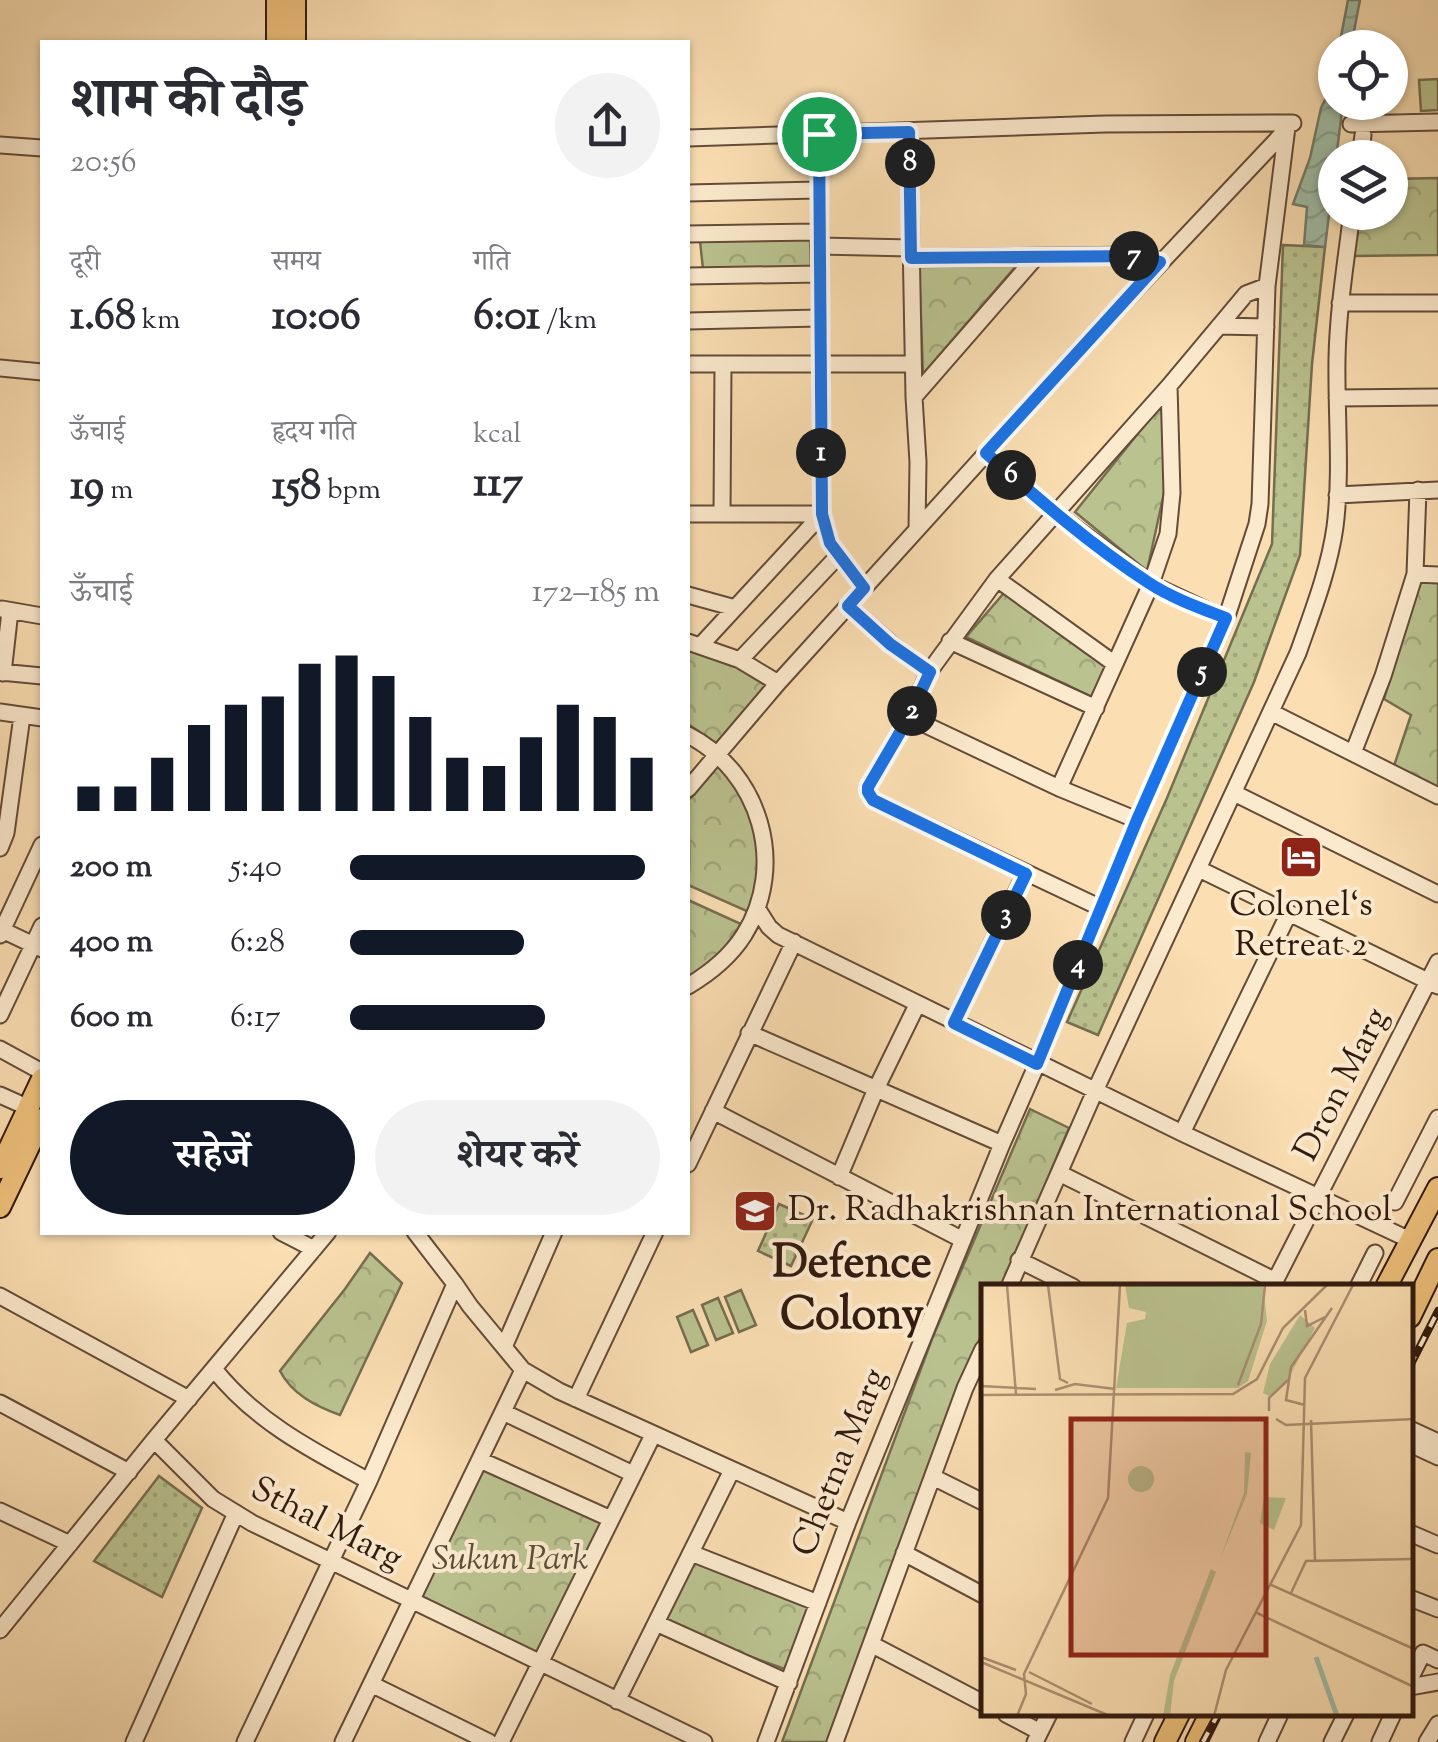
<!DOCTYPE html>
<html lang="hi">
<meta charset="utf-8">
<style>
:root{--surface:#fff;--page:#f2f2f3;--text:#2b2b33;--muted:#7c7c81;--accent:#111827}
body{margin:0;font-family:"Sorts Mill Goudy","Noto Serif Devanagari",serif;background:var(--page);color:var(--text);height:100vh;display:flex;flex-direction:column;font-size:38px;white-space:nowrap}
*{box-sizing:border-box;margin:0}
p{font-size:32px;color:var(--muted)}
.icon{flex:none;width:55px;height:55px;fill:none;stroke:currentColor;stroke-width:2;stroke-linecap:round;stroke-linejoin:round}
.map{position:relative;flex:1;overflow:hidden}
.sheet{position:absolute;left:40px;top:40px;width:650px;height:1195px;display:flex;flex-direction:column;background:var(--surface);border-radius:0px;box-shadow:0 2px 8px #0004}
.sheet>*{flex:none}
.fabs{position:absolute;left:1318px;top:30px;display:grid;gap:20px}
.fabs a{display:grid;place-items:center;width:90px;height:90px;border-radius:50%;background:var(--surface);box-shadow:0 2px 8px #0004;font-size:50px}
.pin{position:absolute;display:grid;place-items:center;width:85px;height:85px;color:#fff;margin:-42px;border:5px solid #fff;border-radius:50%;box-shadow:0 2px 10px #0007}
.km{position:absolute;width:50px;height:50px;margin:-25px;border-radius:50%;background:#222;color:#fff;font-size:28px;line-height:50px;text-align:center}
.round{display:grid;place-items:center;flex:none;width:105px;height:105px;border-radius:52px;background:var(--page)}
.overview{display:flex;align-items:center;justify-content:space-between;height:170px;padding:0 30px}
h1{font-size:55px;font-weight:700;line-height:75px}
.stats{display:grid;grid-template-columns:repeat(3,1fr);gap:15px;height:170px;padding:10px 30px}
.stats div{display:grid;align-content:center}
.stats b{font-size:42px;font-weight:700}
.stats small{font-size:28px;font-weight:400}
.stats p{font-size:28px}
.chart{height:280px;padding:20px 30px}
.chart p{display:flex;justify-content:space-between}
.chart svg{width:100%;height:180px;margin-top:10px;stroke:var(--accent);stroke-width:6}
.primary-button{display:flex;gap:20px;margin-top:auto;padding:20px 30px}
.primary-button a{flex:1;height:115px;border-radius:60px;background:var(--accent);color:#fff;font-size:40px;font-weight:700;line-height:115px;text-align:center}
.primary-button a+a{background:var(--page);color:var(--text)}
ul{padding:0 30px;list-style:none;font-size:32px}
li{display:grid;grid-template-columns:160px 120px 1fr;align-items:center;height:75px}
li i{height:25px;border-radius:12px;background:var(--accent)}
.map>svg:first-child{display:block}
.grass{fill:url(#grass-dots);stroke:#766e50;stroke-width:2.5}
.forest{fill:url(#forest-crowns);stroke:#766e50;stroke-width:2.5}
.pitch{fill:#bac390;stroke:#766e50;stroke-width:2.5}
.water{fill:url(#water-waves);stroke:#747c6a;stroke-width:2.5}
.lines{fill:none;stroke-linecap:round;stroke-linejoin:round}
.minor-casing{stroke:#644b38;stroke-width:19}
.major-casing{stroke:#321a0f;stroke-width:24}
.minor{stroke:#fceace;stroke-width:15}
.major{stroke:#eec07a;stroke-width:20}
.rail-casing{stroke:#321a0f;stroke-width:8}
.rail{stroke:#fceace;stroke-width:4;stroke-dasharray:11;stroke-linecap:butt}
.route-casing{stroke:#fff;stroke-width:20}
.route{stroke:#1a73e8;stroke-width:12}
.labels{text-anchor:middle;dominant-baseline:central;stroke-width:8;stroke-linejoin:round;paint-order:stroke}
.poi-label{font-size:35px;fill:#321a0f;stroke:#fceace}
.street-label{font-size:35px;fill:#321a0f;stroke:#fceace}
.park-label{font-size:35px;font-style:italic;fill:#5b4d36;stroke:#fceace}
.district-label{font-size:45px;font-weight:bold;fill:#321a0f;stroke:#fceace}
.inset-river{fill:none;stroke:#a0bda7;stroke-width:5}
.inset-road{fill:none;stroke:#ab9071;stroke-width:2.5}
.view{fill:#8f2418;fill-opacity:0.15;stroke:#8f2418;stroke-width:5}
.inset-edge{fill:none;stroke:#321a0f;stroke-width:5}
</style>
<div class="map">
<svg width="1438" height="1742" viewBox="0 0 1438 1742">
<defs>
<pattern id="grass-dots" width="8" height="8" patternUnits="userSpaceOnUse" patternTransform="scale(2.5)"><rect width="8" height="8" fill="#bac390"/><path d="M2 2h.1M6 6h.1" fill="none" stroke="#a0a77b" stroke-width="1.8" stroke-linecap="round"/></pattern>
<pattern id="forest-crowns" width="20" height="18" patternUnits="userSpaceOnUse" patternTransform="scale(2.5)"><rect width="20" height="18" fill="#bac390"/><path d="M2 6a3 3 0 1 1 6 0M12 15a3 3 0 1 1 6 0" fill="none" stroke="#a0a77b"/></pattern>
<pattern id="water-waves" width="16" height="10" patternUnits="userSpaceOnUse" patternTransform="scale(2.5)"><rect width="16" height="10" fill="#a0bda7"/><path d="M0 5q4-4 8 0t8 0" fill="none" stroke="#8aa28f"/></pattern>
</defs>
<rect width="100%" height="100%" fill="#fbdfb3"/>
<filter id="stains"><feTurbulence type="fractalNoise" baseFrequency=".002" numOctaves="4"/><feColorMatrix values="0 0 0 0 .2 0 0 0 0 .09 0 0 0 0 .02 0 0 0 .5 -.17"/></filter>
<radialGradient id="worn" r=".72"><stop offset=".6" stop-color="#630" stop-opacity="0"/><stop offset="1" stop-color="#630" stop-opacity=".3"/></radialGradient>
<!-- grass -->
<path class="grass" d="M1283,245l42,2 -13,117 -12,191 -46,127 -156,353 -31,-13 100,-224 105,-254z
M779,1204l34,15 -22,47 -33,-15z
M159,1476l43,32 -40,89 -68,-36z"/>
<!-- forest -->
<path class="forest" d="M1438,178v77l-85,1 8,-43 29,-1v-33z
M810,239l1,28 -108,2 -3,-28z
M1016,266l-93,108 -4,-107z
M1164,401l2,83 -19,87 -72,-59z
M1422,577h16v211l-44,-22 17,-51 -27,-16z
M1004,593l106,73 -14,33 -130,-62z
M688,647l42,14 38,22 -52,60 -28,-19z
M721,763l22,28 19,65 -11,57 -63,-28c3,-28 0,-55 0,-84z
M688,900l53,24c-14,22 -29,43 -53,55z
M1030,1109l39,19 -67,159h-19v44l-23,54 -133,357h-45l150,-403z
M370,1253l32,30 -62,132c-25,-9 -48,-21 -60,-44l65,-82z
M482,1464l120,57 -64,136 -121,-57z
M692,1554l125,51 -24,67 -130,-47z"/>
<!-- pitch -->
<path class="pitch" d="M1438,79v31l-17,1 -2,-31z
M741,1290l15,35 -17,7 -14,-35z
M718,1298l15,35 -17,7 -14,-35z
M693,1310l15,35 -17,7 -14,-35z"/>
<!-- water -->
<path class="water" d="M1348,0h12l-9,47h-12z
M1335,65v37l8,1 -18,144 -21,-2 3,-38 -14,-3 17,-46 11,-50 8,-16z"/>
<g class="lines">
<!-- minor casing -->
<g class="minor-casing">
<path id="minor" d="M1351,124l87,-2
M909,132l5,265 4,65 -1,67
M819,135l3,379 8,29 34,45
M688,138l417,-14 188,-1
M0,145l42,3
M1360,158l3,-23
M688,193l131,-3
M688,234l131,-2
M819,246l92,2
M911,258l227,-3 22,7
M688,276l132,-2
M1340,303h98
M688,321l132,-3
M1219,326l47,1
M688,364h225
M0,368l42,4
M914,397l122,-140
M1337,398l101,-1
M986,453l68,59 97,72 75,35
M1418,490l-3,84 23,1
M1337,495l101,-5
M722,513l1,-148
M688,514h134
M997,579l118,85
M688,595l47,13
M848,606l42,37 39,29
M2,609l40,7
M950,641l146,67
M688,642l52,18 38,23
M701,645l121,-131
M740,660l99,-105
M0,672l42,4
M3,673l7,-62
M0,712l42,6
M1271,712l167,84
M909,717l150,71 78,32
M688,735c72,37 100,130 56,200 -14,22 -34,38 -56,51
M1353,753l30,-77 32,-102
M1059,788l92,-204 17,-50 4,-41 -3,-107
M688,789l90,-106 327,-361 182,-193
M1234,793l204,101
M0,848l6,-15 16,-117
M1199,869l239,117
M757,908l12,19 9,8 404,198 228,107
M1101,908l-228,-108 -5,-8v-5l41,-70 20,-45 68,-93 172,-193 77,-92 21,-8
M0,929l42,20
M0,935l42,-90
M0,1015l42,-89
M954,1023l71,-149
M749,1033l253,111
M0,1049l42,23
M0,1095l29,13
M713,1111l250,129
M1182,1133l107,-220
M688,1164l106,-222
M1059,1173l217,108
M839,1177l37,-88 41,-84
M1395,1202l43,-84
M281,1232l33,17
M1019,1260l54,27
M455,1284l15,22 53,64 36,21 289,131
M1009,1287l86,-196 203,-438c14,-40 31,-83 37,-126 7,-55 1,-113 2,-169 1,-49 9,-97 15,-146
M1272,1287l166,-325
M1358,1287l17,-34
M0,1296l189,103
M504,1347l50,-115
M214,1369c41,52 97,81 155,112
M576,1399l79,-167
M0,1403l129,69
M503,1412l130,62
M1410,1429l28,13
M154,1440l59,59 39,24 452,219
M1410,1444l28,13
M480,1460l131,59
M933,1477l50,25
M0,1511l70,33
M1410,1533l28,12
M691,1553l127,50
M904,1553l79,42
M1410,1598l28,11
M656,1623l133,60
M0,1630l154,-190 174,-208
M871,1644l112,59
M1410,1679l13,-26 15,7
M371,1684l118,58
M1410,1687l28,-5
M617,1701l115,-231
M1006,1714l34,18
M134,1742l102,-229
M245,1742l124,-261 86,-197 -40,-52
M343,1742l180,-372
M501,1742l152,-307
M766,1742l82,-220 154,-378 35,-80 100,-244 89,-201 31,-95 3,-20 7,-218 20,-159
M835,1742l130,-354 18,-39
M1035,1742l14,-28
M1133,1742l13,-28
M1267,1742l13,-28
M1332,1742l14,-28
M1380,1742l13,-28
M1427,1742l11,-18"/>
</g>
<!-- major casing -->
<g class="major-casing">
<path id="major" d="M277,42v-42
M295,42v-42
M0,1168l42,-89
M0,1207l42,-88
M1386,1287l52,-99
M1410,1317l28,-58
M1165,1742l14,-28
M1196,1742l14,-28"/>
</g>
<!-- minor -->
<use href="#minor" class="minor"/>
<!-- major -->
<use href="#major" class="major"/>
<!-- rail casing -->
<g class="rail-casing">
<path id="rail" d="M1410,1366l28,-55
M1203,1742l15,-28"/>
</g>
<!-- rail -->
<use href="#rail" class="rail"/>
</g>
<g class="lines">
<!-- route casing -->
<g class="route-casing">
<path id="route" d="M909,132l2,126 227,-2 22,6 -174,191c52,46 105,92 163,130 23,15 51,25 77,35l-89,202 -100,244 -83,-41 72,-149 -153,-74 -5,-8v-5l41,-70 21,-45 -40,-28 -42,-38 16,-18 -34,-45 -8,-29 -3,-380z"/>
</g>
<!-- route -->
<use href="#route" class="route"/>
</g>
<!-- icons -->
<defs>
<g id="hotel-square" transform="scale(2.25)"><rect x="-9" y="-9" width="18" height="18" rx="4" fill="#8f2418" stroke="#fceace"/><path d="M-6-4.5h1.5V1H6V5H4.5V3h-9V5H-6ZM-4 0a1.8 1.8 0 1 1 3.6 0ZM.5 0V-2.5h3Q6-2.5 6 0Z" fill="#fff"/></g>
<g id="school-square" transform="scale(2.25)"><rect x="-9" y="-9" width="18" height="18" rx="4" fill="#8f2418" stroke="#fceace"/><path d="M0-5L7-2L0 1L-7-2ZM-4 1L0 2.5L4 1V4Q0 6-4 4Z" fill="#fff"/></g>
</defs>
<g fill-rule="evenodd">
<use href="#hotel-square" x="1301" y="857"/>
<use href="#school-square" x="755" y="1211"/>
</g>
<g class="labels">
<!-- poi labels -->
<g class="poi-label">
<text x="1301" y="906">Colonel‘s<tspan x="1301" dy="40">Retreat 2</tspan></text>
<text x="788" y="1211" text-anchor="start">Dr. Radhakrishnan International School</text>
</g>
<!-- street labels -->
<g class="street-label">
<text transform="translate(1343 1085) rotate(-63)">Dron Marg</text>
<text transform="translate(841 1463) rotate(-68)">Chetna Marg</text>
<text transform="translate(326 1525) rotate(27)">Sthal Marg</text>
</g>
<!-- park labels -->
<g class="park-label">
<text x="510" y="1560">Sukun Park</text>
</g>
<!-- district labels -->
<g class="district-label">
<text x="852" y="1265">Defence<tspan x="852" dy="52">Colony</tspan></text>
</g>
</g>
<!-- overview -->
<g transform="translate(981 1284)">
<rect width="432" height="432" fill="#fbdfb3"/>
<path d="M264,168l6,1 -4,41 -27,65 24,-66z" fill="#bac390"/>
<path d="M319,31l15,13 -28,53 -18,15 -6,-3 7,-29zM147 195a13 13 0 1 1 26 0a13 13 0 1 1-26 0ZM283,213l22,1 -12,32 -14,-7zM230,285l5,3 -42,109 -4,35h-7l7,-41z" fill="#bac390"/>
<path d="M144,1h138l4,36 -19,60 -10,7h-122l11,-65 18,-4 1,-7 -17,-4z" fill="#bac390"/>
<path class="inset-river" d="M335,373l21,59"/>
<path class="inset-road" d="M26,1l9,109M67,1l12,94 8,4M324,26l2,16 18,-9M257,101l23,-61 4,-39M0,102l55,3M74,106l20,-6 40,5M0,111l252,-1 24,-15 26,-51 44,-43M324,121l-19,-5 5,-33 41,-59M288,127v-13l19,-18M295,135l10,6 128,-6M330,136l4,141M288,300l145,65M310,309l15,-32 108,-2M274,328l159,75M0,373l35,13M0,378l129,54M48,388l63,32M36,432l9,-22 -2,-20 84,-176 12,-213M233,432l12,-46 75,-145 4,-147 48,-93"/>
<path class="view" d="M90,135h195v236h-195z"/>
<rect width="432" height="432" class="inset-edge"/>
</g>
<rect width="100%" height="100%" filter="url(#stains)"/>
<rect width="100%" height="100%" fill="url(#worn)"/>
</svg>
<div class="fabs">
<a><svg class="icon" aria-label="locate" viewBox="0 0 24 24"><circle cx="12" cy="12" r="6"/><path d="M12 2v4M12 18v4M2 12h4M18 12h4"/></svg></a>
<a><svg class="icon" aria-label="layers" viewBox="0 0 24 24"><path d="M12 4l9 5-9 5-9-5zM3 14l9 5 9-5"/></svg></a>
</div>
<div class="pin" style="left:819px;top:134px;background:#1e9e55"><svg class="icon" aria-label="arrive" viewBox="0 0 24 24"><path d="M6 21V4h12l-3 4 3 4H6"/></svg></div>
<b class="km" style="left:821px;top:453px">1</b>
<b class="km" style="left:912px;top:711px">2</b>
<b class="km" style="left:1006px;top:915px">3</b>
<b class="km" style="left:1078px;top:965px">4</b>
<b class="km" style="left:1202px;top:672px">5</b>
<b class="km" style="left:1011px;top:475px">6</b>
<b class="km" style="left:1134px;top:256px">7</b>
<b class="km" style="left:910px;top:163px">8</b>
<section class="sheet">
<div class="overview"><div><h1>शाम की दौड़</h1><p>20:56</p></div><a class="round"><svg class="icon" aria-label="share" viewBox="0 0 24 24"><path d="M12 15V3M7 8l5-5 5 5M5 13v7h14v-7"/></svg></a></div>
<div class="stats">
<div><p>दूरी</p><b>1.68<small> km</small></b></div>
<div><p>समय</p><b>10:06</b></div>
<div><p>गति</p><b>6:01<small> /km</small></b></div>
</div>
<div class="stats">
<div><p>ऊँचाई</p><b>19<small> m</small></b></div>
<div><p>हृदय गति</p><b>158<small> bpm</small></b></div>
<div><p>kcal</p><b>117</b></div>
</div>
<div class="chart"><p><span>ऊँचाई</span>172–185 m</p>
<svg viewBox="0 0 160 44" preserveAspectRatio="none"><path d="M5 44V38M15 44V38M25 44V31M35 44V23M45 44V18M55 44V16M65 44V8M75 44V6M85 44V11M95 44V21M105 44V31M115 44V33M125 44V26M135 44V18M145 44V21M155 44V31"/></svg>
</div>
<ul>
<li><b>200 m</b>5:40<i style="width:95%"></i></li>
<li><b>400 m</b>6:28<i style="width:56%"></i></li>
<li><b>600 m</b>6:17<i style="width:63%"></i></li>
</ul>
<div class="primary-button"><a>सहेजें</a><a>शेयर करें</a></div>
</section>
</div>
